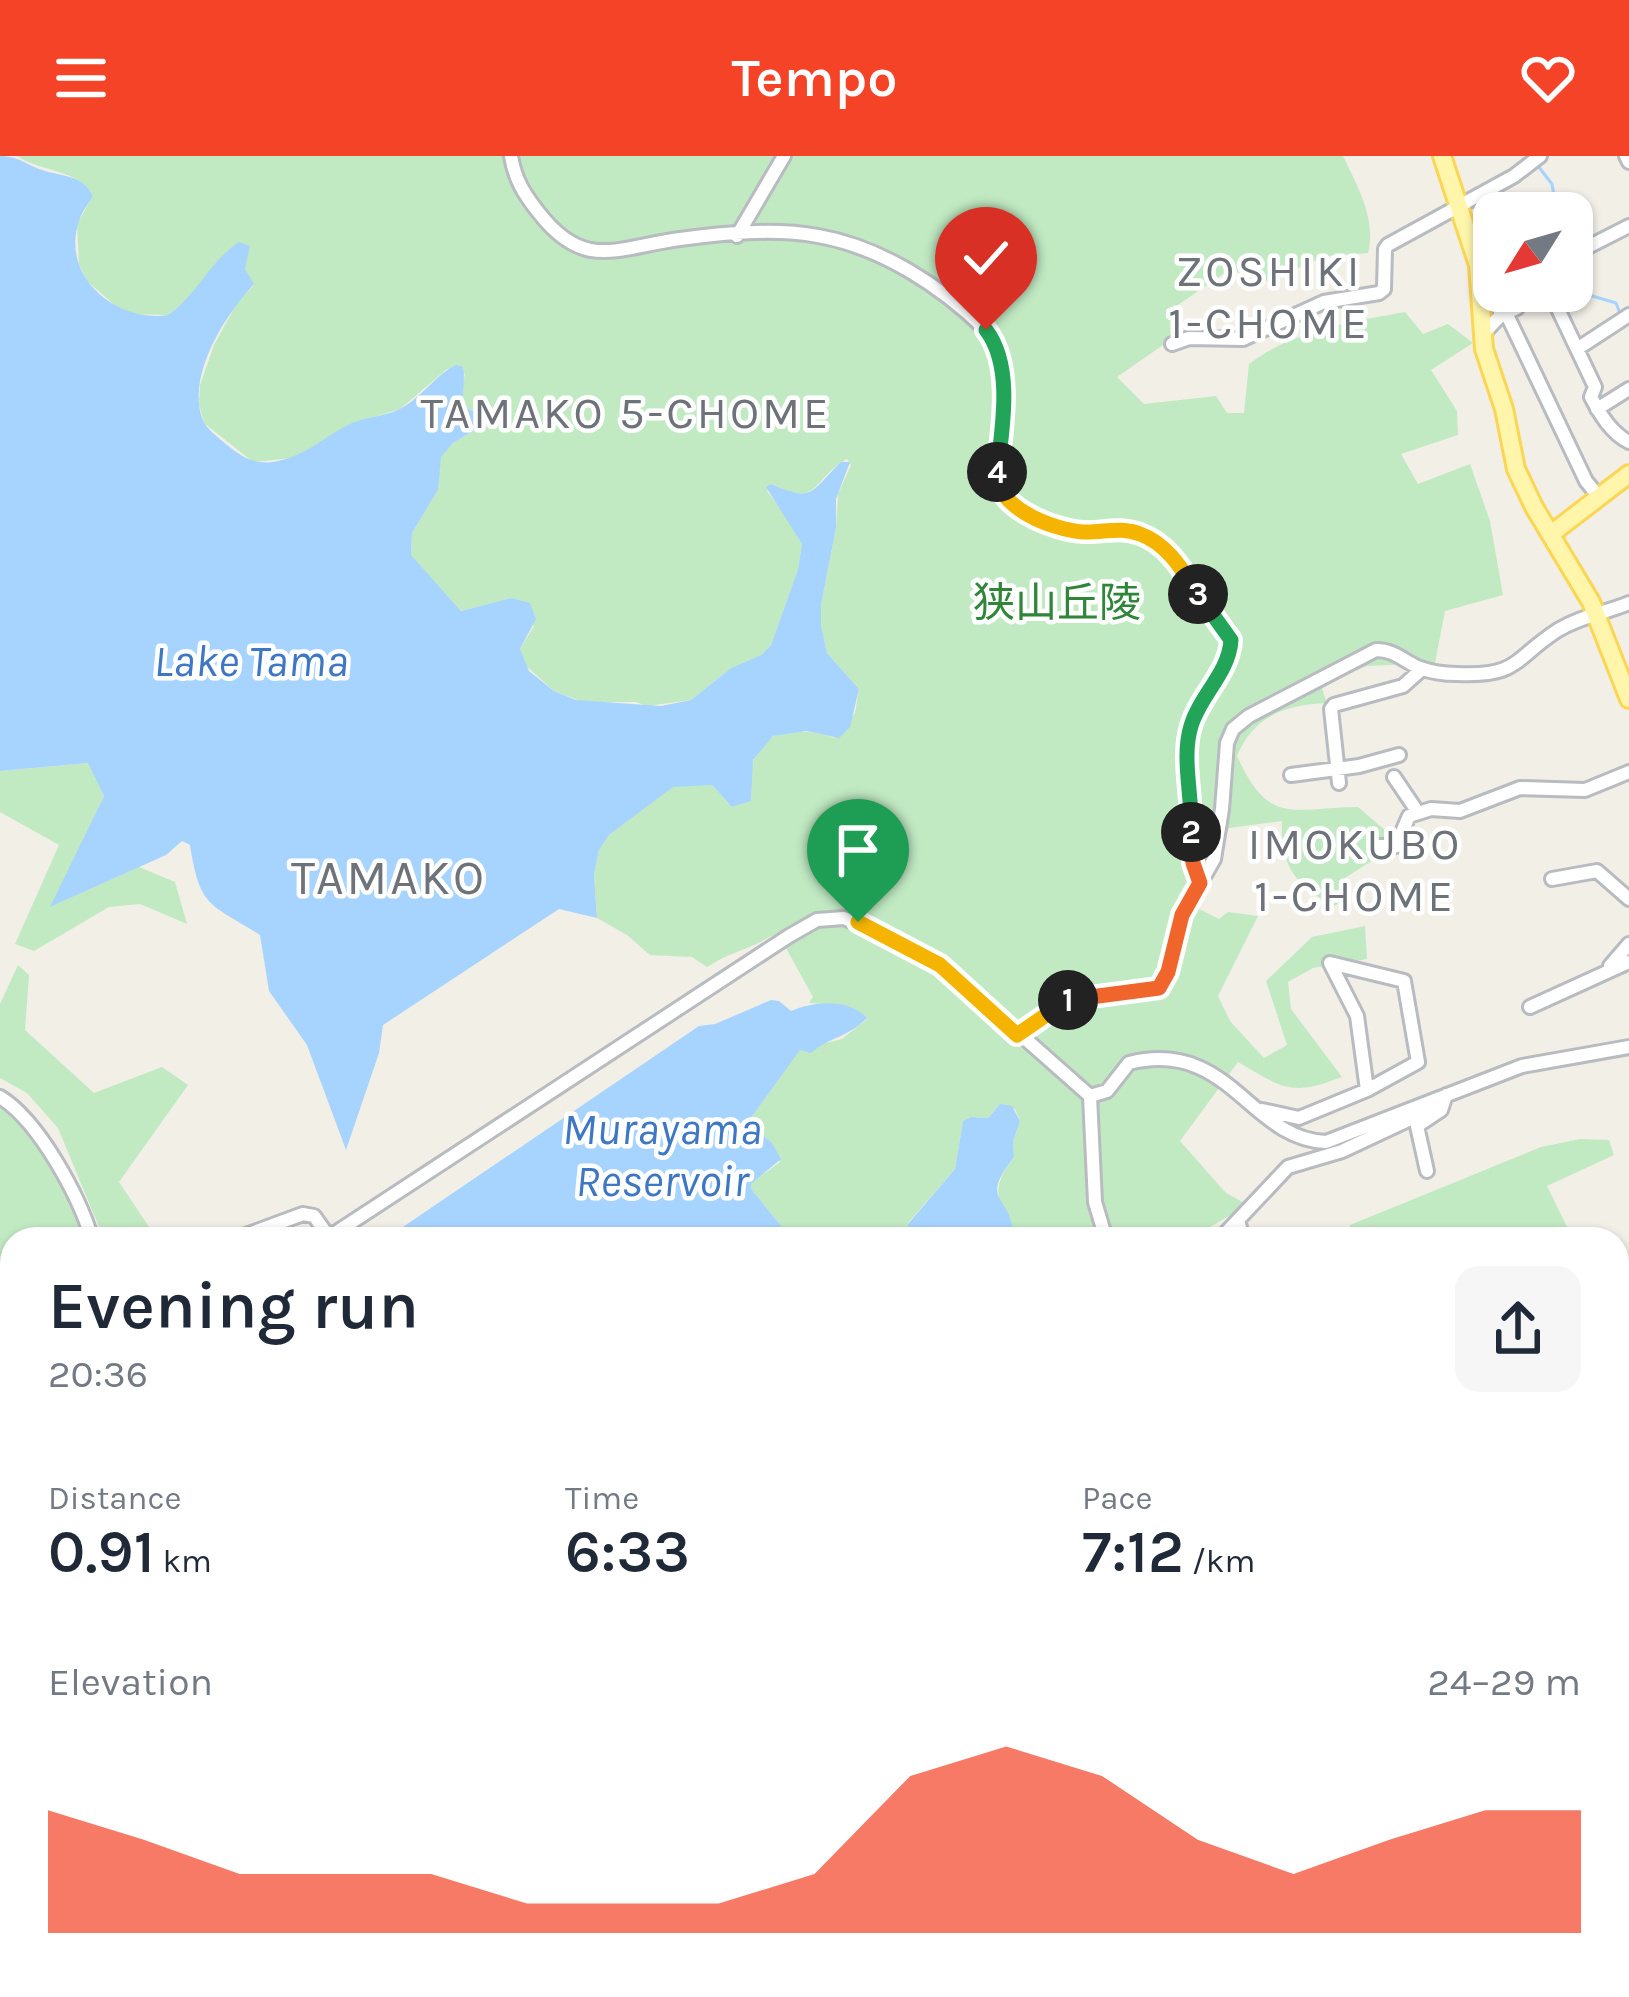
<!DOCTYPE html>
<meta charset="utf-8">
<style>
:root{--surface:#fff;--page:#f6f6f7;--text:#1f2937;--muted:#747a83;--accent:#f54327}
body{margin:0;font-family:Karla,"Noto Sans JP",sans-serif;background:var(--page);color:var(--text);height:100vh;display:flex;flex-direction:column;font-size:45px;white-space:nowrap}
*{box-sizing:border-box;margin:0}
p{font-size:39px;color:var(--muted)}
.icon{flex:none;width:66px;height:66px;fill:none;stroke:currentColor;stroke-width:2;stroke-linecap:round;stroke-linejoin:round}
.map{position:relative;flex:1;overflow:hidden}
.panel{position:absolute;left:0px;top:1071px;width:1629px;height:771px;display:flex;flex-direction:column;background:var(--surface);border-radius:36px 36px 0 0;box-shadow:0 3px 9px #0004}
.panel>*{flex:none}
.needle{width:78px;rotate:233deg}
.tools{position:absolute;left:1473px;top:36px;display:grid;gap:24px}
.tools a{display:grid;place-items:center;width:120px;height:120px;border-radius:24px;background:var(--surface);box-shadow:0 3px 9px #0004;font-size:60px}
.pin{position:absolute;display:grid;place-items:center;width:102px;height:102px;color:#fff;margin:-123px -51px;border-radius:50% 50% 50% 0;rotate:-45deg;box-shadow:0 0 12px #0007}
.pin .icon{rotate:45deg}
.km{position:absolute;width:60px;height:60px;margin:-30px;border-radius:50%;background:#222;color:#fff;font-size:33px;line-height:60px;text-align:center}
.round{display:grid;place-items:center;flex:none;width:126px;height:126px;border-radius:24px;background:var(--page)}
.headline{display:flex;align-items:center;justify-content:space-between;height:204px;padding:0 48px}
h1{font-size:66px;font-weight:600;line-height:90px}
.figures{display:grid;grid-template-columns:repeat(3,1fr);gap:18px;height:204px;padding:12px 48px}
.figures div{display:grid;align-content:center}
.figures b{font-size:60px;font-weight:600}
.figures small{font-size:33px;font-weight:400}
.figures p{font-size:33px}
.chart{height:336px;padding:24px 48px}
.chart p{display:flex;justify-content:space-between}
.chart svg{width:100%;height:216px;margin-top:12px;fill:var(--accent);opacity:.7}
header{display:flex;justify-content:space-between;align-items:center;height:156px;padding:0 48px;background:var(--accent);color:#fff;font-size:54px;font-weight:600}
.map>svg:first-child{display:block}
.green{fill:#c1eac3}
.water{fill:#a7d4ff}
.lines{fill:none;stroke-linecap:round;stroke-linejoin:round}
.stream{stroke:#a7d4ff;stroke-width:3}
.minor-casing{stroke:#b8bbc0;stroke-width:18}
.major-casing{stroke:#fbd654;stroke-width:22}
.minor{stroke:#fff;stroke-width:12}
.major{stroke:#fff6ac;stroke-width:16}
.split-1-casing{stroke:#fff;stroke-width:24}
.split-2-casing{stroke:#fff;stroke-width:24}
.split-3-casing{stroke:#fff;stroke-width:24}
.split-4-casing{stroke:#fff;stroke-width:24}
.split-5-casing{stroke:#fff;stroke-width:24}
.split-1{stroke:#f5b400;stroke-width:15}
.split-2{stroke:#f0652b;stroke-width:15}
.split-3{stroke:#22a559;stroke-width:15}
.split-4{stroke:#f5b400;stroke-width:15}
.split-5{stroke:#22a559;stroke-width:15}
.labels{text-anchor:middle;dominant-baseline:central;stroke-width:9;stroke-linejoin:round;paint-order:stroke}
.park-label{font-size:42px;fill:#2f8538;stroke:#fff}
.neighbourhood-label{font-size:45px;letter-spacing:3px;fill:#6e7379;stroke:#fff}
.water-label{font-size:45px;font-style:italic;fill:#3e77c3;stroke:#fff}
.quarter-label{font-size:48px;letter-spacing:3px;fill:#6e7379;stroke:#fff}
</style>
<header><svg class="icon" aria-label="menu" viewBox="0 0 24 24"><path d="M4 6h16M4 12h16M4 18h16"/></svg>Tempo<svg class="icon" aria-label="heart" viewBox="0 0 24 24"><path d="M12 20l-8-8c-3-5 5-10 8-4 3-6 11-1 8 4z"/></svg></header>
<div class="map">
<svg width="1629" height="1841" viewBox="0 0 1629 1841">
<rect width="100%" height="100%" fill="#f1efe6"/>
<!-- green -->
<path class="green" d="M17,0h1326c14,29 34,64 25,97l-42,3 -68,29 -26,-17 -60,41 4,27 -59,41 27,27 72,-8 11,17h17l5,-49c45,-34 102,-42 156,-52l18,22 25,-10 25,19 -42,27 26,41 1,24 -57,19 17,30 52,-20 20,57 13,74 -58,16 -10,52 -68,3 -47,17 7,20c-41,2 -73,12 -90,53 32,70 53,52 121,51l28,24 -5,24 -41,26 9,16 -15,9c-39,-21 -54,-40 -52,-85l-53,7 -10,31 -24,48 24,12 9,-7 30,4 -40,80 12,25 34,37 23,-13 -21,-64 46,-44 53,-11 2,33 -54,9 -25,14 3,27 51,68c-51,20 -59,11 -104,-15l-58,79 46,52 22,12 -59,34h-185l9,-8c-17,-33 -22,-44 1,-74l-1,-15 7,-21 -5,-12 -17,-3 -10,12 -17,-1 -8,4 -8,48 -47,54 -3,16h-113l-41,-50 -1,-5 30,-22 -33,-39 53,-74 42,-10 25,-20 -28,-14 -30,-2 4,-6 -27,-49 -15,-12c-23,14 -41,16 -64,31l-15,-10 -42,-2 -23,-20 -30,-17 -3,-43 5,-25 10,-15 64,-49 39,-1 20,22 19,-6c1,-13 -2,-27 2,-39 11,-38 53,-33 82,-24l20,-25 4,-24 -32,-36 -6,-28v-20l15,-77 2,-34 13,-29 -4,-6c-38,22 -26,49 -76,25l-4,7 23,30 12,23 -4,25 -27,76 -10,10 -30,13 -40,32 -44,6 -11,-4h-53l-29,-11 -30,-27 -4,-15 14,-23 -23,-28 -50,13 -50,-55 1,-23 26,-43 2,-33 13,-14 44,-26 -4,-4c-32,0 -35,-10 -28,-39l-18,-5 -47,40 -48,15 -59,34 -40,4 -49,-39 -5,-19 1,-19 14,-40 24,-44 15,-15 -8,-17 -31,-2 -19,26 -27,22 -43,-1 -38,-33 -8,-17 -2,-40 16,-28c-13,-27 -53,-24 -76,-40z
M89,607l15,33 -52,110 87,-39 36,15 12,42 -47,-20 -31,3 -75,44 -19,-7 44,-99 -59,-33v-41z
M18,809l11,10 -4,55 69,63 68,-26 26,18 -69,97 38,57h-53l-46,-111 -31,-35 -27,-15v-74z
M0,947c40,23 70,95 87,136h-75v333l-12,4z
M1580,983l29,1 5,15 -67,31 26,53h-226l3,-14 191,-78z
M1629,1573v268h-281l-8,-8 -12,-3h289v-244z
M309,1830h171l6,11h-167z
M531,1830h294l-3,11h-293z"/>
<!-- water -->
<path class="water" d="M0,0c17,0 24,7 39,13 21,8 43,4 54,27 -4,8 -11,15 -14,25 -19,56 38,102 89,94 29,-20 42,-54 71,-73l11,4 -5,23 9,15c-28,30 -67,90 -52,134 4,11 16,19 25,27 16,13 30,21 51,16 29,-6 48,-26 74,-38 17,-7 38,-7 53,-17 19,-12 32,-32 51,-41l7,2c5,26 -14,47 30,46l4,4 -44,26 -12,14 -3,33 -26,43 -1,22 50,56 50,-13 19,5 6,16 -16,30 9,22 25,20 22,9 85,6 30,-6 40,-32 30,-13 10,-10 27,-76 4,-25 -36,-57 5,-3c43,19 39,8 70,-22h9l-14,37v29l-15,77v20l6,28 32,36 -9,38 -11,11 -33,-7 -33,5 -20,24 -2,41 -19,6 -20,-22 -39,2 -64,48 -10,15 -5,25 3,43 -38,-9 -176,116 -4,28 -33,97 -39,-105 -38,-54 -9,-56c-50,-32 -60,-26 -70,-90l-8,-4 -16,14 -116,52 54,-111 -16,-33 -88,8z
M771,844l8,1 12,10c23,-10 58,-13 76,7 -18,19 -38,19 -56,35l-11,-3 -52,72 24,21 9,16 -30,25v5l41,50h-397l-1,-6 305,-207 16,-2z
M1000,948l12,2 8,15 -7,21 1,15c-35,45 -5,37 -1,74l-9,8h-99l3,-15 47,-55 8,-48 8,-4 17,1z
M825,1830h283l14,11h-300z"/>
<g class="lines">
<!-- stream -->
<path class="stream" d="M1538,10l14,18 5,29
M1572,134l44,13 5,13"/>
<!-- minor casing -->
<g class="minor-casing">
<path id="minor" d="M511,0c4,24 13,38 28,57 46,59 79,34 141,26 44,-6 94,-11 138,-3 63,11 123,50 168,94 25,31 17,88 13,125 -1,11 -6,26 -1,36 9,17 63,39 81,40 22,2 43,-6 64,4 31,14 63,67 85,95 13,39 -33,67 -39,103 -4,21 2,45 3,66 2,30 -2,54 8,84
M1626,0l3,6
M737,80l47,-80
M1572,99l57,-29
M1480,118l9,4 12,37
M1558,153l37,78 -4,10c9,17 20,36 38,45
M1507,159l79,166 13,16
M1483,178l18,-19 16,-7 12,-17
M1172,188l17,-6 54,1 81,-37 55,-9 5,-4 1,-40 3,-4 126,-69 26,-20
M1577,193l52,-34
M1597,253l32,-20
M1291,619l68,-9 40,-11
M1394,621l23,34
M1339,627l-8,-74 3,-4 69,-19 19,-17
M1379,690h17l13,-30 22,-7 29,2 60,-23 65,2 44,-18
M1552,723l45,-8 32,28
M1610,810l19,-22
M1530,851l99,-45
M1017,879l56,-37 80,-7 11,-10 18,-66 32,-56 8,-50 5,-66 6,-14 16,-13 127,-66c19,0 27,11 44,18 11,4 25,6 37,6 62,3 56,-15 101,-44 23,-14 47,-17 71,-27
M1090,940l17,-5 22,-28c101,-25 120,76 197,79l196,-76 107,-19
M1090,940l5,106 11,37
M0,941c39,24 79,99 92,142
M1262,954l37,8 68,-28 51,-28 -14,-81 -74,-18 27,53 10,74
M1427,1015l-10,-45 24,-16 5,-15
M1238,1064l5,19
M235,1083l68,-25 11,2 15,21
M326,1083l463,-303 28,-16 27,-2 71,31 37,25 138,122
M1220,1083l68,-72 54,-16 81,-38 8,-8
M1617,1250l12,-20
M1617,1371l12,-6
M1617,1422l12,-8
M0,1569l11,14
M1617,1683l12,-2
M0,1720l12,-5
M0,1808l12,1
M1525,1830l4,11"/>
</g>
<!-- major casing -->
<g class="major-casing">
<path id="major" d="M1442,0l36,109 6,84 20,60 12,60 18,38 57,95 38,97
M1551,378l78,-60
M0,1430l12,-3
M309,1830l10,11"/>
</g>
<!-- minor -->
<use href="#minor" class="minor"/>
<!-- major -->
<use href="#major" class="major"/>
</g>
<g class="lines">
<!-- split-1 casing -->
<g class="split-1-casing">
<path id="split-1" d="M858,766l82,43 77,70 51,-35"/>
</g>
<!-- split-2 casing -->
<g class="split-2-casing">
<path id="split-2" d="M1068,844l91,-12 9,-16 14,-57 18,-32 -7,-20 -2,-31"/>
</g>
<!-- split-3 casing -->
<g class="split-3-casing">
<path id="split-3" d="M1191,676c2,-34 -10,-74 0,-106 9,-31 38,-53 40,-86l-33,-46"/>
</g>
<!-- split-4 casing -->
<g class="split-4-casing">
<path id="split-4" d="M997,316c-3,35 56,58 86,60 20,1 37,-6 57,2 28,10 43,37 58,60"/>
</g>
<!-- split-5 casing -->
<g class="split-5-casing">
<path id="split-5" d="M986,174c28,36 16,100 11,142"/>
</g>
<!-- split-1 -->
<use href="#split-1" class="split-1"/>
<!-- split-2 -->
<use href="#split-2" class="split-2"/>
<!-- split-3 -->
<use href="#split-3" class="split-3"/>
<!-- split-4 -->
<use href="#split-4" class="split-4"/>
<!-- split-5 -->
<use href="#split-5" class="split-5"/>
</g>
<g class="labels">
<!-- park labels -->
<g class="park-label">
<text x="1057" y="447">狭山丘陵</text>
</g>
<!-- neighbourhood labels -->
<g class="neighbourhood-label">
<text x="1269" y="115">ZOSHIKI<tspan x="1269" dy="52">1-CHOME</tspan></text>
<text x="626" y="257">TAMAKO 5-CHOME</text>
<text x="1355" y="688">IMOKUBO<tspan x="1355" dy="52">1-CHOME</tspan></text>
</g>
<!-- water labels -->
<g class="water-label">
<text x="251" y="505">Lake Tama</text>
<text x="662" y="973">Murayama<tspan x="662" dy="52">Reservoir</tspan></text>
</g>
<!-- quarter labels -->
<g class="quarter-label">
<text x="389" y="722">TAMAKO</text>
</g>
</g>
</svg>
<div class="tools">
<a><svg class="needle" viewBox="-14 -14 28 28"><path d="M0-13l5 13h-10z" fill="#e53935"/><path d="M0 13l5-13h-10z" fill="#747a83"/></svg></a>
</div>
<div class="pin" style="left:858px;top:766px;background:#1e9e55"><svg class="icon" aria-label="arrive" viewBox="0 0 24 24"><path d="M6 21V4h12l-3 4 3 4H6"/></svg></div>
<div class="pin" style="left:986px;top:174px;background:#d93025"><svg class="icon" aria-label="check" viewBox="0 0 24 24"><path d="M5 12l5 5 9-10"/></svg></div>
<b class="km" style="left:1068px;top:844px">1</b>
<b class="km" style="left:1191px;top:676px">2</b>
<b class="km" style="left:1198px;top:438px">3</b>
<b class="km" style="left:997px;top:316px">4</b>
<section class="panel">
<div class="headline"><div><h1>Evening run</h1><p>20:36</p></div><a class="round"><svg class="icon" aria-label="share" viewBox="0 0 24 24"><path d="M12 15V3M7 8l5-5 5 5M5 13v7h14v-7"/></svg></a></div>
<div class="figures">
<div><p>Distance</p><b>0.91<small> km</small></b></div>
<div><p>Time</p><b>6:33</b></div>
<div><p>Pace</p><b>7:12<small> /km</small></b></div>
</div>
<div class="chart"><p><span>Elevation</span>24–29 m</p>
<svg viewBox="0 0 160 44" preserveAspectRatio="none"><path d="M0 44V19L10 25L20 32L30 32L40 32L50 38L60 38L70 38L80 32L90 12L100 6L110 12L120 25L130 32L140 25L150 19L160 19V44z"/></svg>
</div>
</section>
</div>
